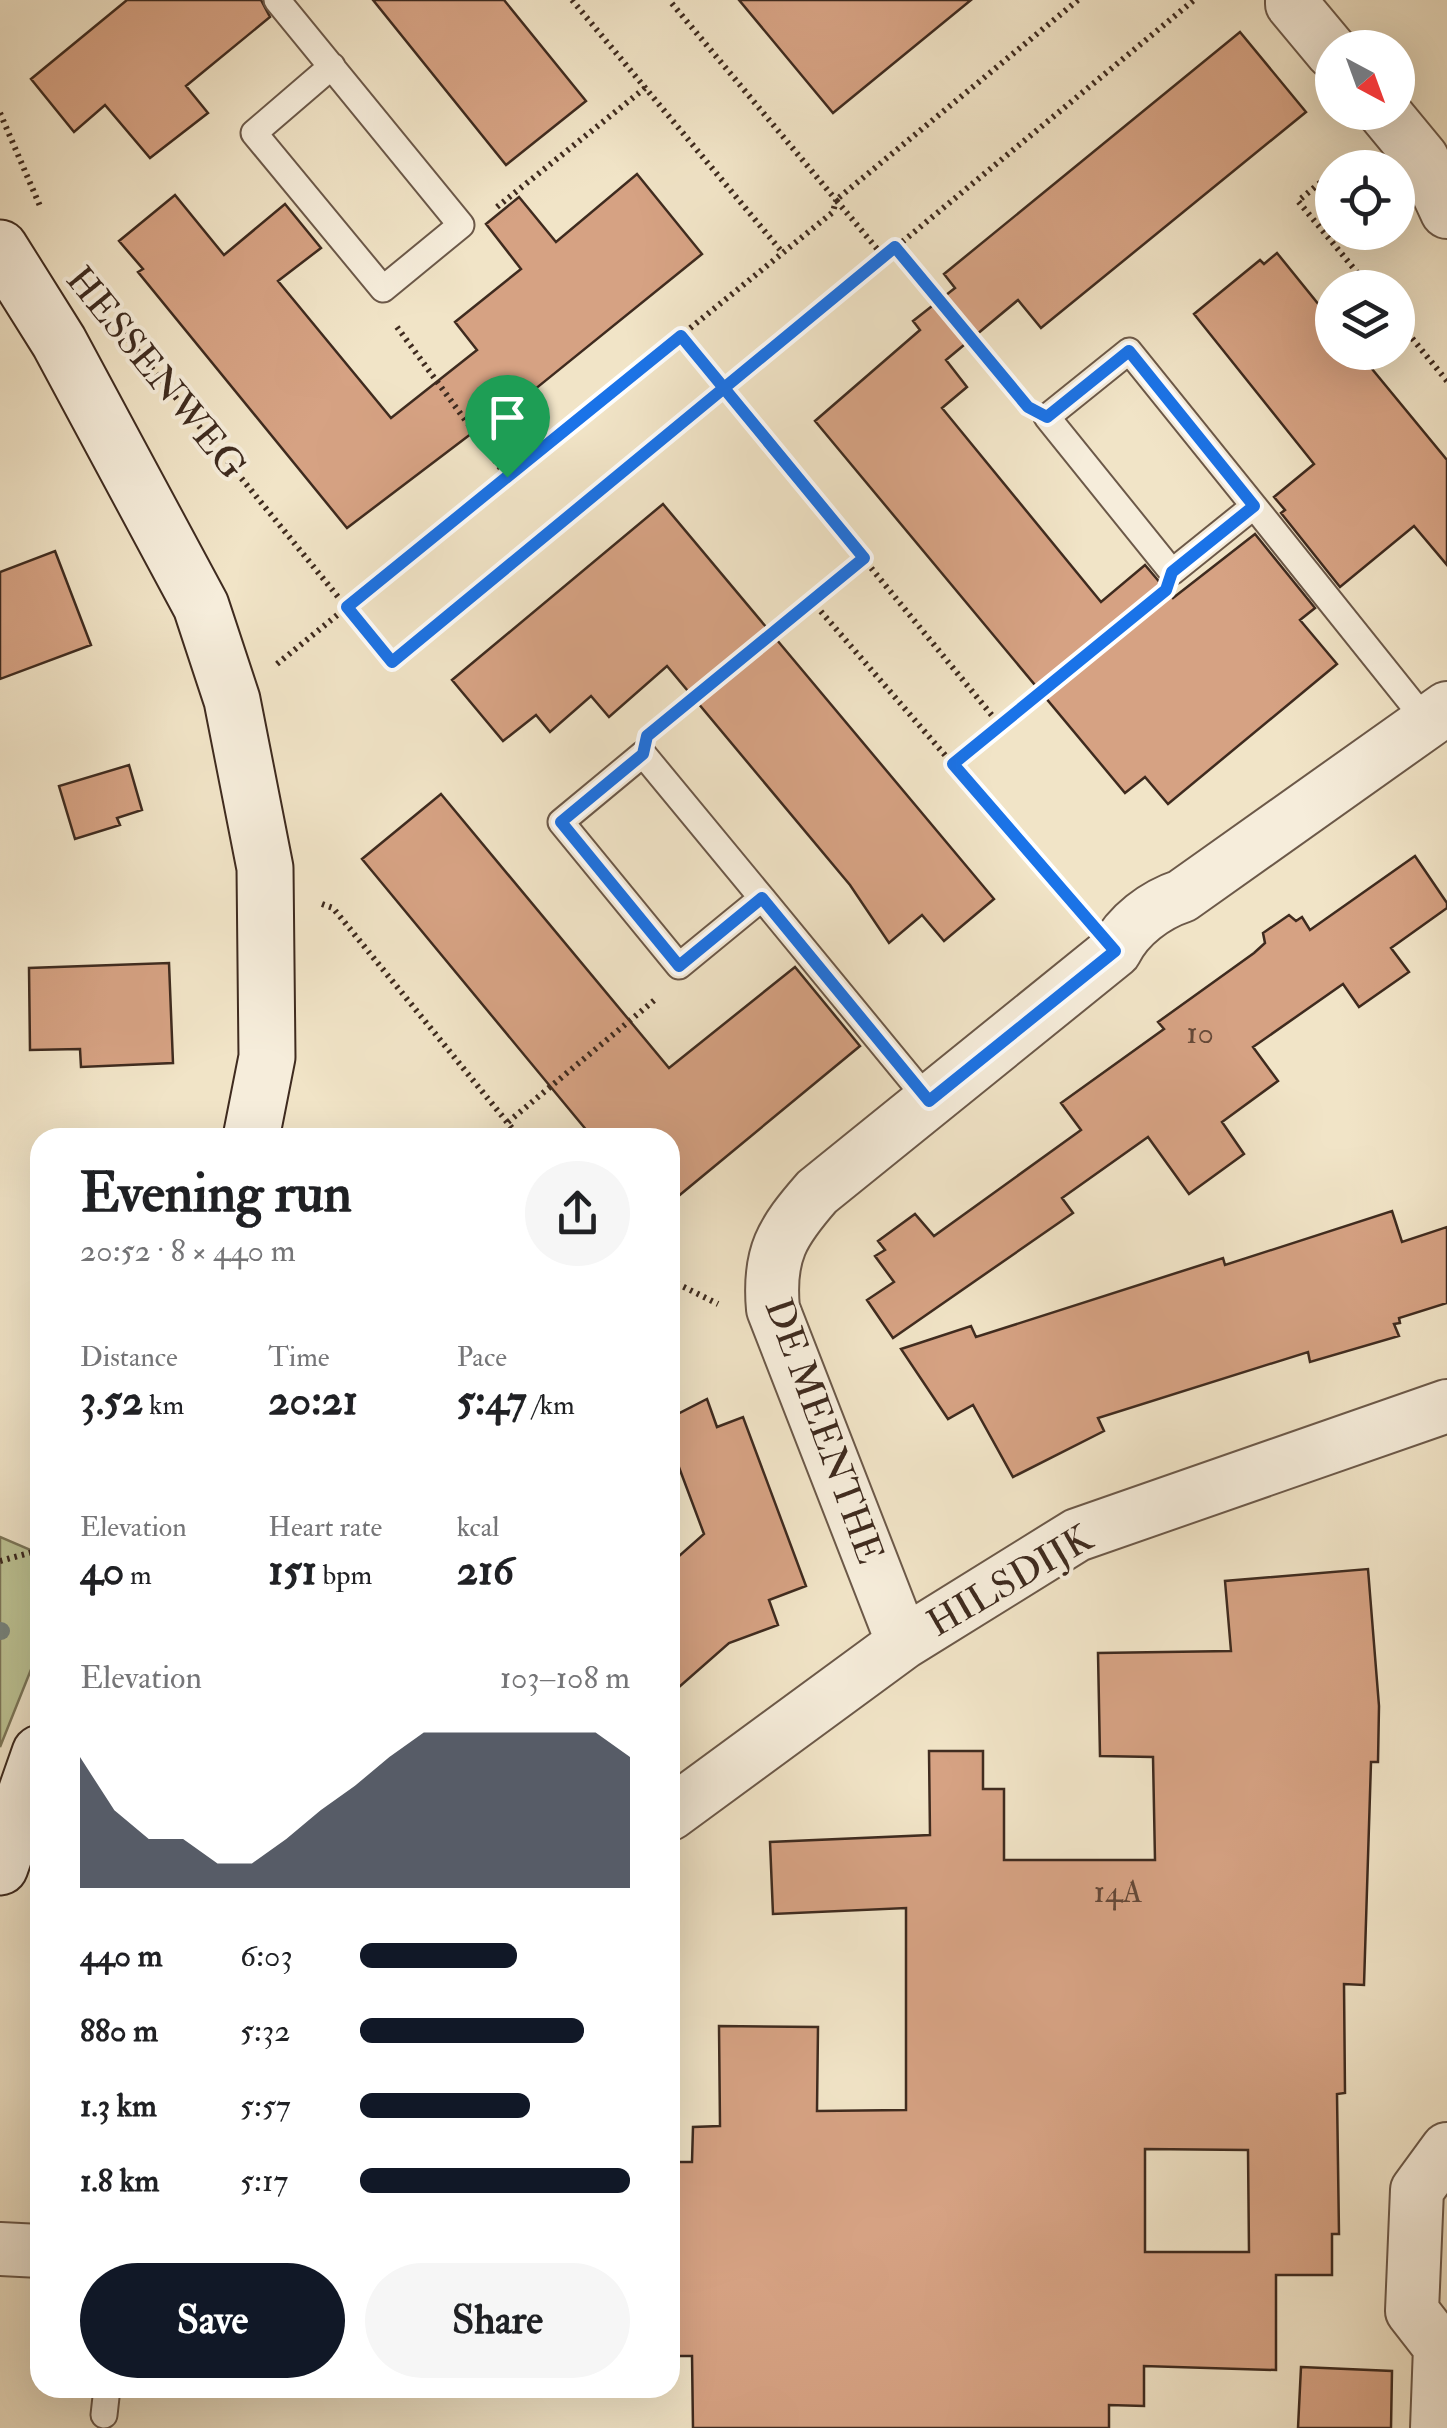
<!DOCTYPE html>
<meta charset="utf-8">
<style>
:root{--surface:#fff;--page:#f6f6f6;--text:#202124;--muted:#757577;--accent:#111827}
body{margin:0;font-family:"IM FELL Double Pica",serif;background:var(--page);color:var(--text);height:100vh;display:flex;flex-direction:column;font-size:38px;white-space:nowrap}
*{box-sizing:border-box;margin:0}
p{font-size:32px;color:var(--muted)}
.icon{flex:none;width:55px;height:55px;fill:none;stroke:currentColor;stroke-width:2;stroke-linecap:round;stroke-linejoin:round}
.map{position:relative;flex:1;overflow:hidden}
.sheet{position:absolute;left:30px;top:1128px;width:650px;height:1270px;display:flex;flex-direction:column;background:var(--surface);border-radius:30px;box-shadow:0 10px 40px #0002}
.sheet>*{flex:none}
.needle{width:65px;rotate:139deg}
.buttons{position:absolute;left:1315px;top:30px;display:grid;gap:20px}
.buttons a{display:grid;place-items:center;width:100px;height:100px;border-radius:50%;background:var(--surface);box-shadow:0 10px 40px #0002;font-size:50px}
.pin{position:absolute;display:grid;place-items:center;width:85px;height:85px;color:#fff;margin:-102px -42px;border-radius:50% 50% 50% 0;rotate:-45deg;box-shadow:0 0 10px #0007}
.pin .icon{rotate:45deg}
.round{display:grid;place-items:center;flex:none;width:105px;height:105px;border-radius:52px;background:var(--page)}
.overview{display:flex;align-items:center;justify-content:space-between;height:170px;padding:0 50px}
h1{font-size:55px;font-weight:700;line-height:75px}
.stats{display:grid;grid-template-columns:repeat(3,1fr);gap:15px;height:170px;padding:10px 50px}
.stats div{display:grid;align-content:center}
.stats b{font-size:42px;font-weight:700}
.stats small{font-size:28px;font-weight:400}
.stats p{font-size:28px}
.chart{height:280px;padding:20px 50px}
.chart p{display:flex;justify-content:space-between}
.chart svg{width:100%;height:180px;margin-top:10px;fill:var(--accent);opacity:.7}
.cta{display:flex;gap:20px;margin-top:auto;padding:20px 50px}
.cta a{flex:1;height:115px;border-radius:60px;background:var(--accent);color:#fff;font-size:40px;font-weight:700;line-height:115px;text-align:center}
.cta a+a{background:var(--page);color:var(--text)}
ul{padding:0 50px;list-style:none;font-size:32px}
li{display:grid;grid-template-columns:160px 120px 1fr;align-items:center;height:75px}
li i{height:25px;border-radius:12px;background:var(--accent)}
.map>svg:first-child{display:block}
.green{fill:#bec393;stroke:#7e7759;stroke-width:2.5}
.lines{fill:none;stroke-linecap:round;stroke-linejoin:round}
.stream{stroke:#77837d;stroke-width:18}
.building{fill:#d6a283;stroke:#3f2b1f;stroke-width:2.5;fill-rule:evenodd}
.lane-casing{stroke:#6c5949;stroke-width:29}
.street-casing{stroke:#6c5949;stroke-width:56}
.secondary-casing{stroke:#3f2b1f;stroke-width:59}
.path{stroke:#3f2b1f;stroke-width:6;stroke-dasharray:2.5 5;stroke-linecap:butt}
.lane{stroke:#f6eddb;stroke-width:25}
.street{stroke:#f6eddb;stroke-width:52}
.secondary{stroke:#f6eddb;stroke-width:55}
.route-casing{stroke:#fff;stroke-width:20}
.route{stroke:#1a73e8;stroke-width:12}
.labels{text-anchor:middle;dominant-baseline:central;stroke-width:8;stroke-linejoin:round;paint-order:stroke}
.number-label{font-size:32px;fill:#654938}
.street-label{font-size:38px;fill:#3f2b1f;stroke:#f6eddb}
</style>
<div class="map">
<svg width="1447" height="2428" viewBox="0 0 1447 2428">
<rect width="100%" height="100%" fill="#f1e4c7"/>
<filter id="stains"><feTurbulence type="fractalNoise" baseFrequency=".002" numOctaves="4"/><feColorMatrix values="0 0 0 0 .2 0 0 0 0 .09 0 0 0 0 .02 0 0 0 .5 -.17"/></filter>
<radialGradient id="worn" r=".72"><stop offset=".6" stop-color="#630" stop-opacity="0"/><stop offset="1" stop-color="#630" stop-opacity=".3"/></radialGradient>
<!-- green -->
<path class="green" d="M0,1537l40,17v93l-40,100z"/>
<g class="lines">
<!-- stream -->
<path class="stream" d="M0,1631h1"/>
</g>
<!-- building -->
<path class="building" d="M127,0h134l9,17 -84,69 22,27 -58,45 -45,-53 -31,27 -43,-53z
M373,0h131l82,101 -80,64z
M739,0h232l-138,113z
M1240,32l66,80 -265,216 -23,-28 -72,60 21,27 -25,21 159,194 44,-37 28,33 82,-64 60,74 -15,12 37,44 -169,140 -23,-27 -20,16 -310,-372 105,-91 -7,-9 42,-33 -11,-14z
M637,174l65,80 -215,174 -3,-4 -137,104 -209,-256 5,-3 -24,-28 56,-46 49,60 61,-51 36,44 -43,33 113,137 86,-68 -22,-28 66,-53 -35,-45 33,-27 37,45z
M1277,253l55,68v31h26l89,108v105l-33,-39 -74,61 -59,-74 4,-3 -11,-13 40,-33 -120,-150 66,-54 4,4z
M663,504l331,395 -50,42 -22,-26 -33,28 -39,-58 -183,-219 -58,51 -18,-21 -41,36 -14,-17 -33,26 -51,-61z
M55,551l36,94 -91,34v-107z
M129,765l13,45 -25,8 3,7 -45,14 -16,-53z
M441,794l228,274 126,-101 65,79 -190,157v-65h-77l-231,-279z
M1415,856l32,47v5l-56,40 18,24 -50,35 -16,-23 -90,63 25,34 -56,41 22,32 -55,40 -41,-57 -86,61 11,15 -180,125 -26,-38 27,-18 -19,-26 10,-6 -7,-9 37,-27 19,22 147,-106 -20,-27 103,-74 -6,-7 96,-69 11,-10 -2,-10 26,-18 7,6 6,-4 8,13z
M169,963l4,100 -92,4 -1,-18 -50,1 -1,-82z
M1392,1211l10,31 45,-15v76l-48,15 1,5 -6,1 5,12 -89,26 -2,-10 -210,66 6,13 -91,46 -40,-72 -25,14 -47,-70 70,-23 5,11 247,-79 2,7z
M707,1399l10,28 26,-10 63,169 -37,14 9,25 -49,18 -59,52v-131l34,-30 -33,-88 5,-3 -6,-25z
M1368,1569l11,137 -1,56h-7l-7,223 -20,-1 1,109 -8,1 2,140h-7v41h-56v95l-132,-4v40l-35,-1v23h-416l-1,-72h-22v-194h22l1,-35 27,-1 -1,-100 99,1 -1,84 89,-1v-202l-133,6 -3,-72 160,-7 -1,-84h54v38h21v71h151l-2,-103 -53,-1 -2,-103 133,-2 -6,-70zM1145,2149l103,1 1,102h-104z
M1301,2367l91,4 -1,57h-93z"/>
<g class="lines">
<!-- lane casing -->
<g class="lane-casing">
<path id="lane" d="M277,0l184,225 -78,64 -129,-156 78,-67
M1254,506l-125,-155 -82,66 125,155 82,-66 173,216
M762,898l-119,-144 -82,68 118,144 83,-68 167,203
M104,2415l3,-27"/>
</g>
<!-- street casing -->
<g class="street-casing">
<path id="street" d="M1292,0v4l40,48
M1384,112l38,46 25,54
M903,1643l-130,-334c-5,-55 9,-77 44,-117l298,-241c13,-26 40,-46 67,-55l265,-188
M670,1814l233,-171 174,-108 370,-129
M0,2249l40,2
M1437,2428l3,-81 -28,-36 5,-121 30,-41"/>
</g>
<!-- secondary casing -->
<g class="secondary-casing">
<path id="secondary" d="M0,248l59,94 142,264 31,94 33,168 2,189 -16,81
M0,1867l40,-114"/>
</g>
<!-- path -->
<path class="path" d="M572,0l210,252
M1078,0l-242,200 48,57 310,-257
M0,113l40,93
M1332,173l-34,28 72,87
M497,207l148,-119
M895,247l120,145
M1398,321l49,60
M397,327l110,150
M123,333l269,330 492,-406
M681,336l318,388 -46,40
M863,557l-52,43 267,309
M277,664l556,-452 3,-12 -167,-200
M665,720l146,-120
M999,724l148,-118
M322,904l11,4 187,230
M508,1122l149,-124
M670,1280l48,24
M0,1561l40,-11"/>
<!-- lane -->
<use href="#lane" class="lane"/>
<!-- street -->
<use href="#street" class="street"/>
<!-- secondary -->
<use href="#secondary" class="secondary"/>
</g>
<g class="lines">
<!-- route casing -->
<g class="route-casing">
<path id="route" d="M507,477l174,-141 183,222 -217,178 -4,18 -82,68 118,144 83,-68 167,203 186,-150 -162,-187 213,-174 6,-18 82,-66 -125,-155 -82,66 -19,-10 -133,-160 -11,9 -492,406 -45,-55 160,-130"/>
</g>
<!-- route -->
<use href="#route" class="route"/>
</g>
<g class="labels">
<!-- number labels -->
<g class="number-label">
<text x="1200" y="1033">10</text>
<text x="1118" y="1892">14A</text>
</g>
<!-- street labels -->
<g class="street-label">
<text transform="translate(156 373) rotate(51)">HESSENWEG</text>
<text transform="translate(824 1431) rotate(70)">DE MEENTHE</text>
<text transform="translate(1010 1581) rotate(-30)">HILSDIJK</text>
</g>
</g>
<rect width="100%" height="100%" filter="url(#stains)"/>
<rect width="100%" height="100%" fill="url(#worn)"/>
</svg>
<div class="buttons">
<a><svg class="needle" viewBox="-14 -14 28 28"><path d="M0-13l5 13h-10z" fill="#e53935"/><path d="M0 13l5-13h-10z" fill="#757577"/></svg></a>
<a><svg class="icon" aria-label="locate" viewBox="0 0 24 24"><circle cx="12" cy="12" r="6"/><path d="M12 2v4M12 18v4M2 12h4M18 12h4"/></svg></a>
<a><svg class="icon" aria-label="layers" viewBox="0 0 24 24"><path d="M12 4l9 5-9 5-9-5zM3 14l9 5 9-5"/></svg></a>
</div>
<div class="pin" style="left:507px;top:477px;background:#1e9e55"><svg class="icon" aria-label="arrive" viewBox="0 0 24 24"><path d="M6 21V4h12l-3 4 3 4H6"/></svg></div>
<section class="sheet">
<div class="overview"><div><h1>Evening run</h1><p>20:52 · 8 × 440 m</p></div><a class="round"><svg class="icon" aria-label="share" viewBox="0 0 24 24"><path d="M12 15V3M7 8l5-5 5 5M5 13v7h14v-7"/></svg></a></div>
<div class="stats">
<div><p>Distance</p><b>3.52<small> km</small></b></div>
<div><p>Time</p><b>20:21</b></div>
<div><p>Pace</p><b>5:47<small> /km</small></b></div>
</div>
<div class="stats">
<div><p>Elevation</p><b>40<small> m</small></b></div>
<div><p>Heart rate</p><b>151<small> bpm</small></b></div>
<div><p>kcal</p><b>216</b></div>
</div>
<div class="chart"><p><span>Elevation</span>103–108 m</p>
<svg viewBox="0 0 160 44" preserveAspectRatio="none"><path d="M0 44V12L10 25L20 32L30 32L40 38L50 38L60 32L70 25L80 19L90 12L100 6L110 6L120 6L130 6L140 6L150 6L160 12V44z"/></svg>
</div>
<ul>
<li><b>440 m</b>6:03<i style="width:58%"></i></li>
<li><b>880 m</b>5:32<i style="width:83%"></i></li>
<li><b>1.3 km</b>5:57<i style="width:63%"></i></li>
<li><b>1.8 km</b>5:17<i style="width:100%"></i></li>
</ul>
<div class="cta"><a>Save</a><a>Share</a></div>
</section>
</div>
